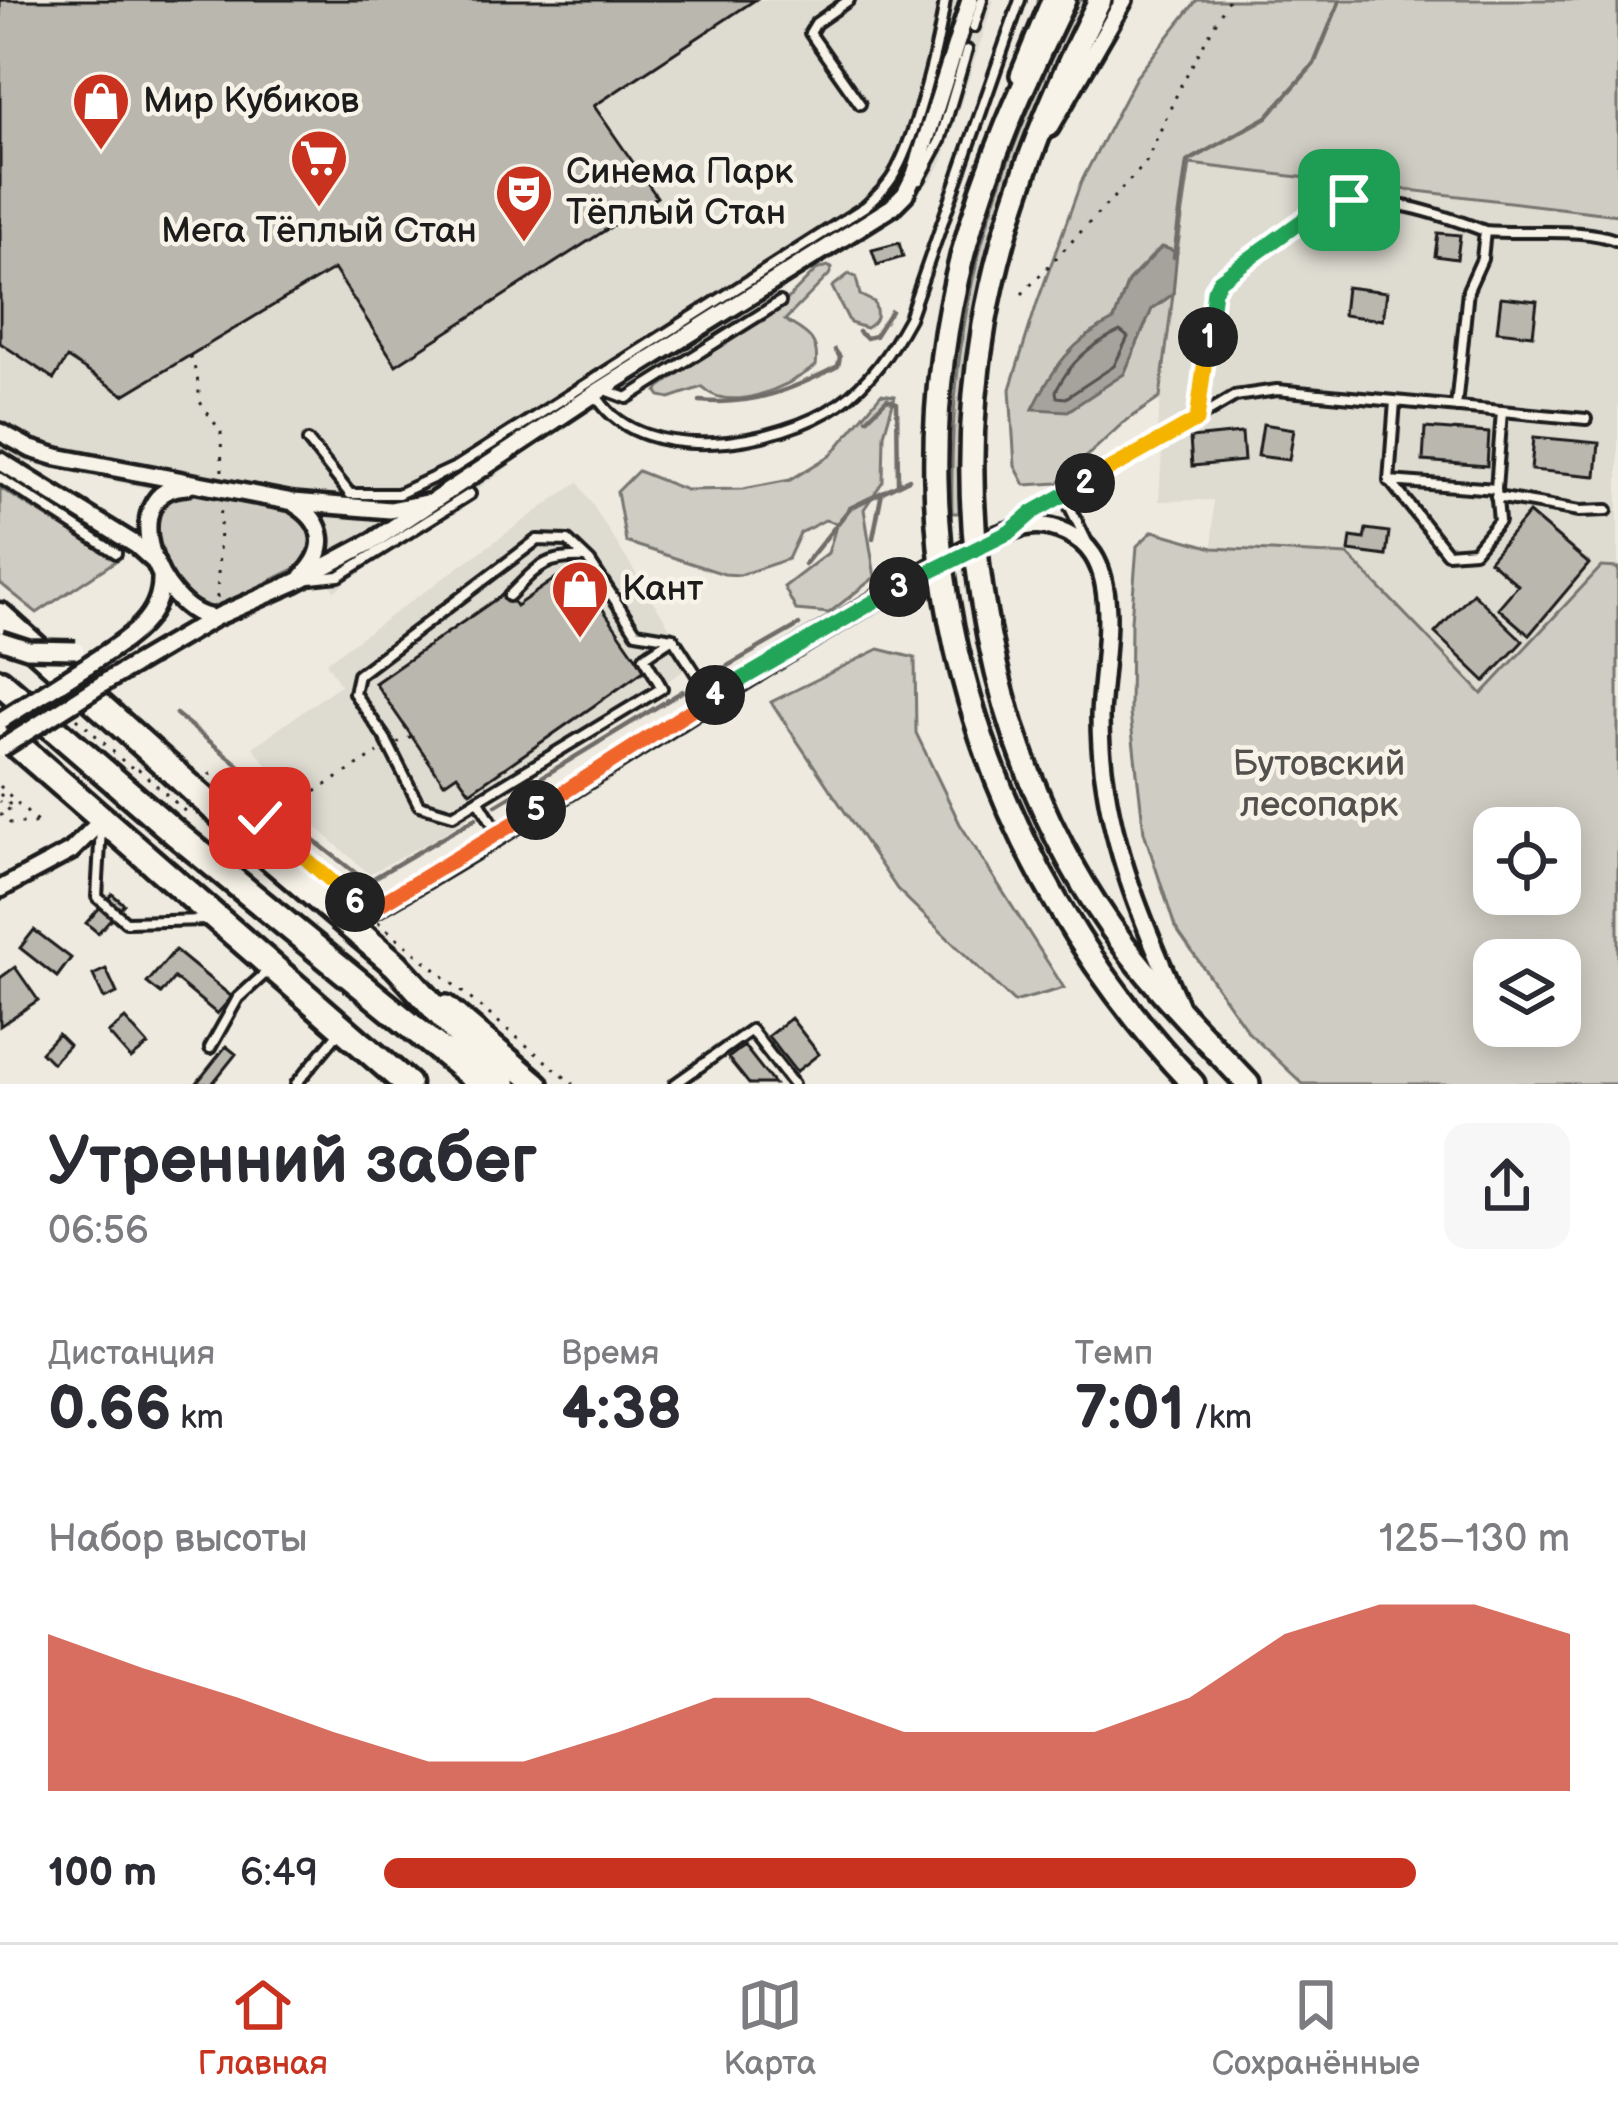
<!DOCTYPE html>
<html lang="ru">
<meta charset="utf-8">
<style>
:root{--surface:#fff;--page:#f7f7f7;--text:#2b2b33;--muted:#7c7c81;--line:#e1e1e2;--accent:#c8321e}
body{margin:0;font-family:"Balsamiq Sans",sans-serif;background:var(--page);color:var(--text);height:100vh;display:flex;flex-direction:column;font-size:45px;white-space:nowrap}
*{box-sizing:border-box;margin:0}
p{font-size:39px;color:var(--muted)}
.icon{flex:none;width:66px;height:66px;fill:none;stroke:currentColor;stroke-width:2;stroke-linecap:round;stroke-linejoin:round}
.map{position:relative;height:1084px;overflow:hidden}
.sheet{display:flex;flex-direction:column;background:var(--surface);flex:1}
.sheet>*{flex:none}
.tools{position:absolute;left:1473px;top:807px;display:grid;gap:24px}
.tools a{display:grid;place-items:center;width:108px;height:108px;border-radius:24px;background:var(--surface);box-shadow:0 6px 30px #0003;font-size:60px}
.pin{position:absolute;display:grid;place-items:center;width:102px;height:102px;color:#fff;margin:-51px;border-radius:24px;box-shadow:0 6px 18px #0006}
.km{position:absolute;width:60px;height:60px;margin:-30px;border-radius:50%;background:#222;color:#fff;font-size:33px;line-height:60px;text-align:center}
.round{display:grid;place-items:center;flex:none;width:126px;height:126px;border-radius:24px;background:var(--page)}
.headline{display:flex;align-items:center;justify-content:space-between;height:204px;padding:0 48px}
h1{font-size:66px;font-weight:800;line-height:90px}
.stats{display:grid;grid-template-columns:repeat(3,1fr);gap:18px;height:204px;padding:12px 48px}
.stats div{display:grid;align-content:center}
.stats b{font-size:60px;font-weight:800}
.stats small{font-size:33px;font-weight:400}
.stats p{font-size:33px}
.chart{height:336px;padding:24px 48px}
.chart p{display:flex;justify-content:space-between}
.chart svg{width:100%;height:216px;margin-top:12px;fill:var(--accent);opacity:.7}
ul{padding:0 48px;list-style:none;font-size:39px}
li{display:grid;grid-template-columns:192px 144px 1fr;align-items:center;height:90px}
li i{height:30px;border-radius:15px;background:var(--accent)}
.menu{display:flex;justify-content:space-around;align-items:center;height:168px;border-top:3px solid var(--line);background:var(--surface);font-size:33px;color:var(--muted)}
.menu a{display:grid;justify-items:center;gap:6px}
.menu .on{color:var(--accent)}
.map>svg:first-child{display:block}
.built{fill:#dedbd1}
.green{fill:#cfccc3;stroke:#767470;stroke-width:3;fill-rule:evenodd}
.water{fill:#a6a39d;stroke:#6f6d69;stroke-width:3}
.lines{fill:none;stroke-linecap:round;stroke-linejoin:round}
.shore{stroke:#535250;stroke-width:3}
.stream{stroke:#6f6d69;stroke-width:4.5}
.building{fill:#bab7af;stroke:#1c1c1c;stroke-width:3}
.service-casing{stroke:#1c1c1c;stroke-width:16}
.minor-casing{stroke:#1c1c1c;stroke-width:24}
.secondary-casing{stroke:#1c1c1c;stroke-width:30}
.trunk-casing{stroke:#1c1c1c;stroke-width:33}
.path{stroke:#1c1c1c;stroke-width:3;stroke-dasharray:3 9;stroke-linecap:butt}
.service{stroke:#f7f3e8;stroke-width:8}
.minor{stroke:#f7f3e8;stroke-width:15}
.secondary{stroke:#f7f3e8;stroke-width:21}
.trunk{stroke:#f7f3e8;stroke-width:24}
.minor-bridge-casing{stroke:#1c1c1c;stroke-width:24;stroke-linecap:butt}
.minor-bridge{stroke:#f7f3e8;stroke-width:15}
.split-1-casing{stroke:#fff;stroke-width:24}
.split-2-casing{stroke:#fff;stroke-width:24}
.split-3-casing{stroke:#fff;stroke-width:24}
.split-4-casing{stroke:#fff;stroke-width:24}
.split-5-casing{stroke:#fff;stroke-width:24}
.split-6-casing{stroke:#fff;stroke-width:24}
.split-7-casing{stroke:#fff;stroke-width:24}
.split-1{stroke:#22a559;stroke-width:15}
.split-2{stroke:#f5b400;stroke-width:15}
.split-3{stroke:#22a559;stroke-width:15}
.split-4{stroke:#22a559;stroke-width:15}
.split-5{stroke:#f0652b;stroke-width:15}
.split-6{stroke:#f0652b;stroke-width:15}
.split-7{stroke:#f5b400;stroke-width:15}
.labels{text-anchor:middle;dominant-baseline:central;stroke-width:9;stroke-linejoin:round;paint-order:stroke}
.poi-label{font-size:36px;fill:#1c1c1c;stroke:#f7f3e8;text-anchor:start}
.park-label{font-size:36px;fill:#52514e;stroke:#f7f3e8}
</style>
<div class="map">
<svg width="1618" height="1084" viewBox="0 0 1618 1084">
<rect width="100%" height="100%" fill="#eeeae0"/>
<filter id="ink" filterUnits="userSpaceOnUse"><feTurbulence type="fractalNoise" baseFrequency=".00833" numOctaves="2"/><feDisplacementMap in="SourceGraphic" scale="24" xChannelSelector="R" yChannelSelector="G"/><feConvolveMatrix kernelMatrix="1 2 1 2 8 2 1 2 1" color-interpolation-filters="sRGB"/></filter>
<g filter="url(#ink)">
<!-- built -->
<path class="built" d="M0,0h994l-51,160 -12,20 -50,47 -331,210 -216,154 -41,-72 -276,-58 -17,-11z
M1190,164l428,51v353l-18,-1 -118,127 -134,-139 -135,-7v-48l-54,1 3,-50 -6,-15z
M578,482l115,182 -250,170 -74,40 -54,-48 -62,-79 87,-62 -14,-23z"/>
<!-- green -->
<path class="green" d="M1079,0h9c-88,181 -132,308 -129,513h-7c-4,-205 38,-331 127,-513z
M1197,0h421v215l-428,-51 -13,88 -16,-5 -33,34 -14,39c-42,20 -60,48 -80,88l90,-34 28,-65 21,-15 -13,104 -37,25 -65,60 -33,2 -10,-19 -5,-77 27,-86 44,-121 55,-105z
M827,266l5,2 -3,7 -44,45c18,12 35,16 31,46 -29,21 -86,49 -114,21l-32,11 -10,-2 -3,-4 3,-5 79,-57 36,-18 41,-42z
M849,274l7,3 4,18 14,7c4,13 4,19 -8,26l-16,-5 -18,-36z
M881,394l14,2 -11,38 -1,47 -19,28 11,68 -46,36 -33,-3 -12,-23 44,-34 9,-30 -12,-3 -25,13 -12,26 -48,16 -16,-1 -98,-32 -9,-50 21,-21 48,19 57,-1 47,-9 41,-25z
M0,488l117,72 -80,53 -37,-30z
M181,490l119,22 17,27 -9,23 -91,45 -12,1 -30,-22 -23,-64 4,-14z
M1153,531l60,17 135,7 134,139 119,-127 17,1v516h-315l-54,-51 -74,-106 -31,-95 -14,-118 1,-93 6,-75zM1494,828h66v66h-66zM1494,960h66v66h-66z
M879,649l36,9 1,75 44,91 104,164 -50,14 -117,-113 -126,-187z"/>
<!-- water -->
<path class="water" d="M1162,247l15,5 -4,42 -21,15 -28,65 -56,37 -35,-2c20,-41 39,-69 81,-89l14,-38z"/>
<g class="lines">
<!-- shore -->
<path class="shore" d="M1120,331l8,6 -14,29 -48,32 -9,-1 -1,-6c14,-29 35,-47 64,-60z"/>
<!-- stream -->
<path class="stream" d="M1174,257l13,-95 80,-45 47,-53 26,-64
M859,332l7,6 9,-2 16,-25
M700,401c52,5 92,-11 138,-35l2,-9 -5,-7
M867,419l20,-20 10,4 1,80
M873,538l9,-46
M805,564l45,-56 59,-29
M710,676l89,-51
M176,714l86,70 6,16
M496,805l187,-114
M279,813l88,69 109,-64"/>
</g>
<!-- building -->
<path class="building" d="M0,0h755l-161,106 63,91 -261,168 -62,-96 -210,126 -57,-37 -13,21 -54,-36z
M1438,233l22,2 -3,24 -22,-3z
M899,243l4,14 -26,8 -5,-15z
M1346,287l41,5 -4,28 -40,-5z
M1501,297l36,4 -4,34 -36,-4z
M1263,424l31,5 -5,31 -31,-4z
M1425,428l64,5 -2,33 -64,-5z
M1242,433l2,28 -52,5 -2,-28z
M1534,437l65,6 -3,33 -65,-6z
M1529,513l60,51 -60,71 -31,-27 20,-23 -29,-25z
M1366,529l23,3 -3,24 -37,-5 2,-14 13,2z
M573,566l72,104 -175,122 -13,-18 -13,9 -69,-100 131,-91 10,14z
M1473,593l50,48 -38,40 -50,-48z
M112,894l12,10 -26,29 -12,-10z
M34,930l37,28 -14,19 -37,-29z
M175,950l57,47 -15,17 -43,-36 -13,16 -14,-11z
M15,967l23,33 -38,26v-48z
M106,969l11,24 -13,6 -11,-24z
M791,1018l28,36 -23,18 -28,-36z
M125,1019l23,26 -17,14 -23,-26z
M58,1034l11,11 -17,18 -11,-11z
M226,1046l10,8 -24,30h-16z
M744,1046l30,38h-25l-21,-26z"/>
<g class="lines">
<!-- service casing -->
<g class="service-casing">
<path id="service" d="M849,0l-33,23 -6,10 50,71
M974,27l8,-27
M919,180l21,-39 27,-91
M1485,231c41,4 97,-5 133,10
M603,389l24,9 153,-96
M599,400c46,68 181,45 240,4 31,-22 52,-53 70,-86l111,-318
M1395,401l-6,80 107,8 6,-78
M1197,420l17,-129 5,-11 109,-77c55,-8 107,9 157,28l-3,28 -14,31 -12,117
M308,441l42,53h48l58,-27 410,-261c13,-12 24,-22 31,-37 20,-38 42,-126 48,-169
M0,478l116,75
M1390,481l57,72 27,-2 25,-30 -3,-32
M1064,495l23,47
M1496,497l84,14 27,-1
M1019,524l216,-128 42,-6 309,29
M310,579l29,-3 131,-82
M509,596c28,-28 34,-40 76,-38
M673,638l-29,19 18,31 -209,127 -34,-10 -34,-67 -31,-45 4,-18 179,-135 31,1 22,21 46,70 37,6 38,59
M479,801l20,33
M101,827l-4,70 29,25 81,-2
M210,1048l28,-50 32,-29
M296,1084l45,-54
M675,1084l76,-54 42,54"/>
</g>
<!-- minor casing -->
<g class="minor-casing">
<path id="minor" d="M1019,75l31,-75
M1050,128l74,-128
M0,432l31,17 26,8 236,45 97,8 36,-7
M0,461l136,84 20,18
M187,486c-74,3 -30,126 27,132
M295,504c31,19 34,46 8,72
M88,665c32,-22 74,-43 73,-87
M107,681l107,-63 82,-36 77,-41 229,-152 290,-182 13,-13 10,-20 55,-174
M0,889l71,-38 31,-31
M347,924c173,-95 334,-209 504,-309 44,-26 131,-83 179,-89 23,-3 51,10 63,29 26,40 8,116 7,162 0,23 2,49 6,72 12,76 42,145 73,215"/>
</g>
<!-- secondary casing -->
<g class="secondary-casing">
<path id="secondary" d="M1064,0c-40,82 -77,164 -101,253 -79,301 19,609 230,831
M1100,0c-53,103 -96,211 -116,325 -35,203 7,431 126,601 40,57 90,107 138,158
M446,1007l91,77"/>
</g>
<!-- trunk casing -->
<g class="trunk-casing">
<path id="trunk" d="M0,616l245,220 151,129 108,119
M0,682l175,151 307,251
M0,730l407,354"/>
</g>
<!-- path -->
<path class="path" d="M1022,294l123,-130 36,-79 47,-85
M190,356l7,19 3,27 21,30 1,40
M217,598l4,-93
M77,718l46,43
M397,743l15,-7
M130,768l3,-4 55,50 3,-3
M209,773l50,45
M0,786l39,38
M0,794l13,14 -3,3 -10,-10
M0,814l10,9h27
M358,904l-98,-86 40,-34 10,11 68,-42
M378,922l195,162"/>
<!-- service -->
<use href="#service" class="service"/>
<!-- minor -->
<use href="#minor" class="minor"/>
<!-- secondary -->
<use href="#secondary" class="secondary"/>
<!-- trunk -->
<use href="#trunk" class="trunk"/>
<!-- minor-bridge casing -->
<g class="minor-bridge-casing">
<path id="minor-bridge" d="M0,640l28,9 48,1
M0,721l88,-56
M0,749l107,-68"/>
</g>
<!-- minor-bridge -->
<use href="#minor-bridge" class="minor-bridge"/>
</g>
</g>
<g class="lines" filter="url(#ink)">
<!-- split-1 casing -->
<g class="split-1-casing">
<path id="split-1" d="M1208,337l6,-46 6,-11 108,-78 21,-2"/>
</g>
<!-- split-2 casing -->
<g class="split-2-casing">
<path id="split-2" d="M1085,483l112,-63 11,-83"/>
</g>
<!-- split-3 casing -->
<g class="split-3-casing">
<path id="split-3" d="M899,587l111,-55 23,-20 52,-29"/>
</g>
<!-- split-4 casing -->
<g class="split-4-casing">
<path id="split-4" d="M715,695l184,-108"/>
</g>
<!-- split-5 casing -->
<g class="split-5-casing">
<path id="split-5" d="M536,810l179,-115"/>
</g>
<!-- split-6 casing -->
<g class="split-6-casing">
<path id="split-6" d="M355,902l12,10 169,-102"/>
</g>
<!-- split-7 casing -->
<g class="split-7-casing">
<path id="split-7" d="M260,818l95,84"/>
</g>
<!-- split-1 -->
<use href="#split-1" class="split-1"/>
<!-- split-2 -->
<use href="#split-2" class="split-2"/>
<!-- split-3 -->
<use href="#split-3" class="split-3"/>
<!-- split-4 -->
<use href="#split-4" class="split-4"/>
<!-- split-5 -->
<use href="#split-5" class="split-5"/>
<!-- split-6 -->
<use href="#split-6" class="split-6"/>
<!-- split-7 -->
<use href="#split-7" class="split-7"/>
</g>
<!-- icons -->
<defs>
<g id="shop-pin" transform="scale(3)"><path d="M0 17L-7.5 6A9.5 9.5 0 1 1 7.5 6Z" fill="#c8321e" stroke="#f7f3e8"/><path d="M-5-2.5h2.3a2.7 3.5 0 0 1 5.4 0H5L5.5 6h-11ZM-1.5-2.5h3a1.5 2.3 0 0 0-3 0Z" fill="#fff"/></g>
<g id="supermarket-pin" transform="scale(3)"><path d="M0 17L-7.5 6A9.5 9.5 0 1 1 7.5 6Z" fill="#c8321e" stroke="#f7f3e8"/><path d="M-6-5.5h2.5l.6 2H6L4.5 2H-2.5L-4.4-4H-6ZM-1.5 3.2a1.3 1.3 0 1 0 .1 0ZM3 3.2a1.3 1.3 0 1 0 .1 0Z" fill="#fff"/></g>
<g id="theatre-pin" transform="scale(3)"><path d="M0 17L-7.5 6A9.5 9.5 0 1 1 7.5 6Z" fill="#c8321e" stroke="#f7f3e8"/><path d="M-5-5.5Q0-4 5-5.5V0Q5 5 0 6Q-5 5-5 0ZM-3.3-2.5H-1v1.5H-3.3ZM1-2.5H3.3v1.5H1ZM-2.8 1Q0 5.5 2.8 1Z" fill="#fff"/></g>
</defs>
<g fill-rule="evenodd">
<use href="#shop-pin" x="101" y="101"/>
<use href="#supermarket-pin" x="319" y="158"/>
<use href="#theatre-pin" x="524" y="193"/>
<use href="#shop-pin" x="580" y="589"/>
</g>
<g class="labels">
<!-- poi labels -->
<g class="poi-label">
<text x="143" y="101">Мир Кубиков</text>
<text x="566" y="172">Синема Парк<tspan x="566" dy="41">Тёплый Стан</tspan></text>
<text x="319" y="231" text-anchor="middle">Мега Тёплый Cтан</text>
<text x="622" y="589">Кант</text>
</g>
<!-- park labels -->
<g class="park-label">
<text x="1319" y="764">Бутовский<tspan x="1319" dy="41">лесопарк</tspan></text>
</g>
</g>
</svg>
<div class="tools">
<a><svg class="icon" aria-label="locate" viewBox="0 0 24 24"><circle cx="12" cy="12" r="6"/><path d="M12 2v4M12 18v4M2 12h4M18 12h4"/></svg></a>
<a><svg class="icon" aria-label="layers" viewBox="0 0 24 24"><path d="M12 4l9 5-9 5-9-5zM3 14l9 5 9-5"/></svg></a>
</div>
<div class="pin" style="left:1349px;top:200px;background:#1e9e55"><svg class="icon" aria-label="arrive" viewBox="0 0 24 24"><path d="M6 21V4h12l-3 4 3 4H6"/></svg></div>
<div class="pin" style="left:260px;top:818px;background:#d93025"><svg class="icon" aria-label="check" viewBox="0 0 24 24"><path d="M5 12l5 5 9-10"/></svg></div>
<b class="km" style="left:1208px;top:337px">1</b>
<b class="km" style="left:1085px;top:483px">2</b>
<b class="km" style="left:899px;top:587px">3</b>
<b class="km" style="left:715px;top:695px">4</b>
<b class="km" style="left:536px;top:810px">5</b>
<b class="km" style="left:355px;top:902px">6</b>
</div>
<section class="sheet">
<div class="headline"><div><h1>Утренний забег</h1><p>06:56</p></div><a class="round"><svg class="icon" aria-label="share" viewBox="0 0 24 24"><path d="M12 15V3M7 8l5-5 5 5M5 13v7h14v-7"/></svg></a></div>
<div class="stats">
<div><p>Дистанция</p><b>0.66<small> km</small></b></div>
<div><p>Время</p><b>4:38</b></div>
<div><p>Темп</p><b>7:01<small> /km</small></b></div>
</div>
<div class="chart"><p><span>Набор высоты</span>125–130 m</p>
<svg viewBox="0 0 160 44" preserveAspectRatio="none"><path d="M0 44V12L10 19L20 25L30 32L40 38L50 38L60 32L70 25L80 25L90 32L100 32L110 32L120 25L130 12L140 6L150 6L160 12V44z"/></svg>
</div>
<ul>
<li><b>100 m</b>6:49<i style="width:87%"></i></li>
</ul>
</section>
<nav class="menu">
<a class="on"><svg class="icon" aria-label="home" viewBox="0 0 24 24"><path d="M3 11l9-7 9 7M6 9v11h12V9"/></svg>Главная</a>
<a><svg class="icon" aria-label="map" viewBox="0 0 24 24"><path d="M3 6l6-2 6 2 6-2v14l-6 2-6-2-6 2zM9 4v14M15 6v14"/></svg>Карта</a>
<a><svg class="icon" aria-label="saved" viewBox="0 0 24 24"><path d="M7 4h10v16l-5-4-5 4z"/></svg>Сохранённые</a>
</nav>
